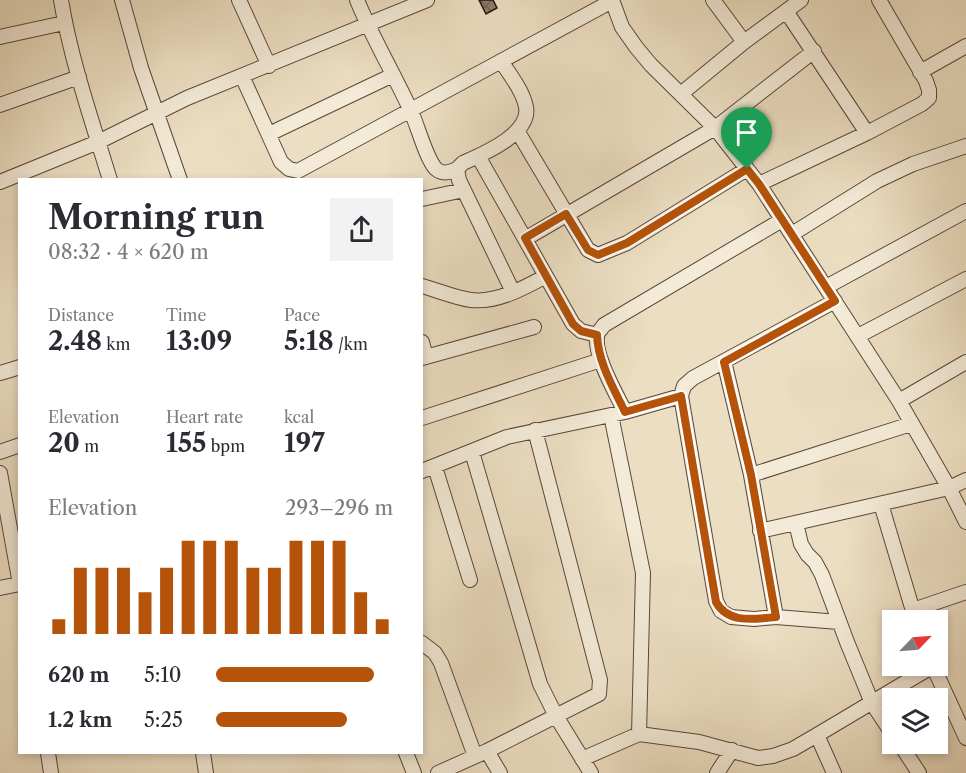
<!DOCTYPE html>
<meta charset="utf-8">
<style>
:root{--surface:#fff;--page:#f2f2f3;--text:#2b2b33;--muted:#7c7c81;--accent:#b45309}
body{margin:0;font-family:"Libre Caslon Text",serif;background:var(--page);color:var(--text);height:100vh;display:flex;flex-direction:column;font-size:22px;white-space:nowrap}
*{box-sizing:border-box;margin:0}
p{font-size:20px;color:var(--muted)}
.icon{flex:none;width:33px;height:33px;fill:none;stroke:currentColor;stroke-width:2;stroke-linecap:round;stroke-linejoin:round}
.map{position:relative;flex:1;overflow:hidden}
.drawer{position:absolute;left:18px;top:178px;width:405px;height:576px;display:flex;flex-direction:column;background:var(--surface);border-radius:0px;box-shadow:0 3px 9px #0003}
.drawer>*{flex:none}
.needle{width:39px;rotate:65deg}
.tools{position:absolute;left:882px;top:610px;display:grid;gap:12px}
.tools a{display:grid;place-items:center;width:66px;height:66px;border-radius:0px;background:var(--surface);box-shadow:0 3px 9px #0003;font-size:30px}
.pin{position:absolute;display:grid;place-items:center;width:51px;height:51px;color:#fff;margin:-62px -26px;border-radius:50% 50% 50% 0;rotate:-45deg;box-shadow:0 0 6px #0007}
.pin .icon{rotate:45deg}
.round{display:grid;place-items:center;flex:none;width:63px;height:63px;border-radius:0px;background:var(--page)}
.headline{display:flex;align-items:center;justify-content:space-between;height:102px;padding:0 30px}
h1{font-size:33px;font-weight:800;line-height:45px}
.stats{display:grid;grid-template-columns:repeat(3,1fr);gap:9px;height:102px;padding:6px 30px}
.stats div{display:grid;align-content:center}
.stats b{font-size:26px;font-weight:800}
.stats small{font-size:16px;font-weight:400}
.stats p{font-size:16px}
.chart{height:168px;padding:12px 30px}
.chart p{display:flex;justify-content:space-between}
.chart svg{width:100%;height:108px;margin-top:6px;stroke:var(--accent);stroke-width:6}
ul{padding:0 30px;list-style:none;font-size:20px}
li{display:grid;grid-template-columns:96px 72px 1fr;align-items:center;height:45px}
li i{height:15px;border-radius:8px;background:var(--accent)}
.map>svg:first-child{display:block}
.building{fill:url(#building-cross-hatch);stroke:#26150c;stroke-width:1.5}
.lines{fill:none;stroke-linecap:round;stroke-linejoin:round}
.minor-casing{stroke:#58473a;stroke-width:16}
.minor{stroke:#f3ead7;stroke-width:14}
.route-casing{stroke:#fff;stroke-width:12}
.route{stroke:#b45309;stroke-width:8}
</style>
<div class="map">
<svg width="966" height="773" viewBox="0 0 966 773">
<defs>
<pattern id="building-cross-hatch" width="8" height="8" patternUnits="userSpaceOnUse" patternTransform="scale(1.5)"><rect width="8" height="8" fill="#8d7e6b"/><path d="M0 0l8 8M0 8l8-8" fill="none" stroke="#736656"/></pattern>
</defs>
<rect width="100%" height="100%" fill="#ecdec2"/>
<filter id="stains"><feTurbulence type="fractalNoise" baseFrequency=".00333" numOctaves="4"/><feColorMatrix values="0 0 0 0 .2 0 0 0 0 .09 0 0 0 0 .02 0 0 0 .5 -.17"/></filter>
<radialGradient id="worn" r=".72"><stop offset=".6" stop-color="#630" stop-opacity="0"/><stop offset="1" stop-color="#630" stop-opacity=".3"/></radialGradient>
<!-- building -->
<path class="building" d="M479,0h14l4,8 -11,6z"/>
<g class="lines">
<!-- minor casing -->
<g class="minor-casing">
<path id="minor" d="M61,0c10,61 31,121 49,180
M122,0l19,68 39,112
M239,0l30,66
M357,0c15,37 36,72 53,109 7,14 16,50 26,60 7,6 14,3 21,0
M612,0l10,27 14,20 15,18 64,63 44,56 140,217 50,87 17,34
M713,0l31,42
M786,11l81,122
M0,37l64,-14
M501,61c9,14 22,30 25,46 5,27 -43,47 -63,56l-6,6 2,11 54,112
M920,72l46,-26
M242,76l39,86 8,7 9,2 314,-170
M682,93l62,-51 57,-42
M0,105l79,-28
M518,132l70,118 10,5 29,-12 120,-74
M269,134l124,-59
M478,156l95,168 8,7 16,4
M0,182l98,-40 89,-44 240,-98
M759,184l108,-51 55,-29 7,-6v-8l-3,-9 -47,-81
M422,199l42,-9
M792,234l85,-53 36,-17 53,-18
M525,239l190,-111 99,-77
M422,286c15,4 33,12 49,14 26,3 53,-12 75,-24
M826,287l140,-76
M835,301l-142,77 -9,8 -3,10 35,205 5,10 10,6 23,2 22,-2 63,5
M858,336l108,-57
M422,342l4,15
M422,358l112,-31
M724,361l27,114 25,142
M0,373l20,-6
M899,401l67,-39
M625,412c-8,-17 -34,-61 -27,-79 2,-3 4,-5 6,-8l178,-105
M611,415l32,158 -4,161
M422,418l179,-58
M0,452l20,-7
M472,452l68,232 16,32 35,57
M435,467l35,113
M422,471l85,-34 118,-25 56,-16
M0,473l20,111 -20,4
M751,475l160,-51
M881,504l35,117
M796,523l5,21 6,10 8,8 7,13 25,67 25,61 20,30
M760,531l189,-43 17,-8
M913,610l53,-18
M422,643l13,10 6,10 34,93
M817,735l17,38
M900,744l19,29
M487,751l13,22
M48,753l3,20
M203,753l3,20
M406,753l8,20
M582,759l57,-25 60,8 59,16 15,-2 20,-7 24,-14 116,-69 33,72
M438,773l49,-22 112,-57 1,-14 -65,-250
M717,773l15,-23"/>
</g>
<!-- minor -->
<use href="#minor" class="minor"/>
</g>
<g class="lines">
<!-- route casing -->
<g class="route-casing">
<path id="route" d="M747,169l12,15 76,117 -111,61 27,113 25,142c-22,2 -48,7 -60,-15l-35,-206 -56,16c-12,-25 -27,-50 -28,-77l-16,-4 -8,-7 -48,-86 41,-24 22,36 10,5 29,-12z"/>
</g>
<!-- route -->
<use href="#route" class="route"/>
</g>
<rect width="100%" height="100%" filter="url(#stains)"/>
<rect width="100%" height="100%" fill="url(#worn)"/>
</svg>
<div class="tools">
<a><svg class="needle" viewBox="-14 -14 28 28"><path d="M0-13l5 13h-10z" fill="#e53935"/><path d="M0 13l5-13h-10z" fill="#7c7c81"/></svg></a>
<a><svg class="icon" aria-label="layers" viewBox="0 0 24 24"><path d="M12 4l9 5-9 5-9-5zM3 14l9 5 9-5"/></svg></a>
</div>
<div class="pin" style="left:747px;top:169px;background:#1e9e55"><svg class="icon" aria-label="arrive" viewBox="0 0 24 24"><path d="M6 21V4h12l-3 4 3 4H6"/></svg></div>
<section class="drawer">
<div class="headline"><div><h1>Morning run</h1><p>08:32 · 4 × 620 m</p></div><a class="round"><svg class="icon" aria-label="share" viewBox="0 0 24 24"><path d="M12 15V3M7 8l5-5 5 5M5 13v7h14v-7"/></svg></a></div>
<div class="stats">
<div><p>Distance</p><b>2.48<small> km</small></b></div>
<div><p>Time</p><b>13:09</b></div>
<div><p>Pace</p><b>5:18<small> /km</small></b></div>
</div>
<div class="stats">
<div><p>Elevation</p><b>20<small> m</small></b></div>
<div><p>Heart rate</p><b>155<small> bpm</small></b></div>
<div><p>kcal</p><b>197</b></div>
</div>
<div class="chart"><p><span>Elevation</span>293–296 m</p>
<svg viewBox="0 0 160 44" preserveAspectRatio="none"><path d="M5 44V38M15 44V17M25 44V17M35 44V17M45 44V27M55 44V17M65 44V6M75 44V6M85 44V6M95 44V17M105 44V17M115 44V6M125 44V6M135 44V6M145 44V27M155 44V38"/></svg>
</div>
<ul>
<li><b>620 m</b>5:10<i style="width:89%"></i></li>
<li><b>1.2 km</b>5:25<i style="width:74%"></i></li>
</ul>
</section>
</div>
